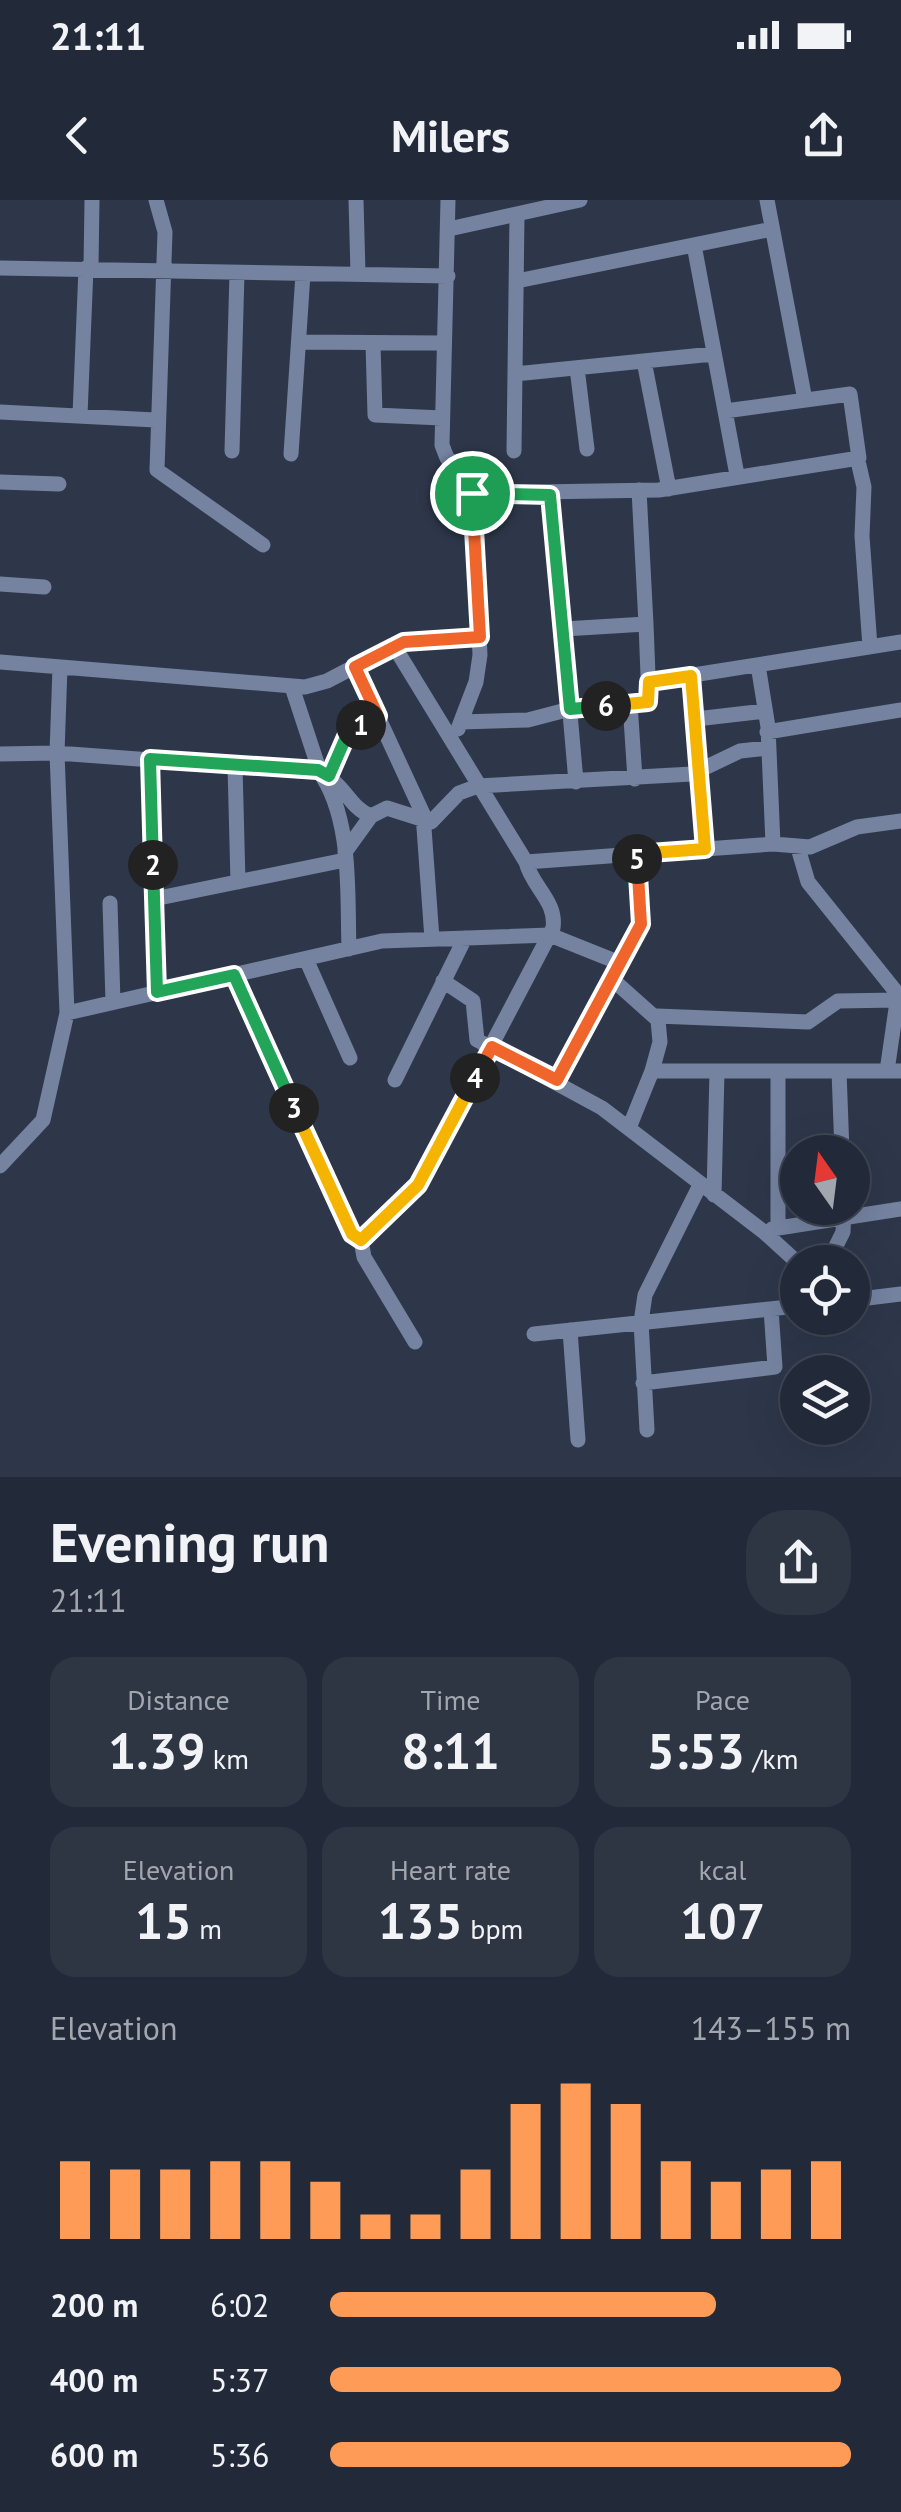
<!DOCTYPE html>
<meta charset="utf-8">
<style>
:root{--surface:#222938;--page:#2e3543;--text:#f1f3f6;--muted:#a2a6ae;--line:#3f4553;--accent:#fe9c57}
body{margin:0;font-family:"PT Sans",sans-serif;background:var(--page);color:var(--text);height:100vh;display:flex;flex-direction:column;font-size:38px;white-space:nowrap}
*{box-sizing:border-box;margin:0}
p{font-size:32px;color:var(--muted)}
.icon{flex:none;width:55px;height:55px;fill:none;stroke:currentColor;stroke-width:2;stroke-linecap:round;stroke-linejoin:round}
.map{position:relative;height:1277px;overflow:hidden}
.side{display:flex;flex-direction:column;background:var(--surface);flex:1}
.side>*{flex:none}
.needle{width:65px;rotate:346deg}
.controls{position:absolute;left:780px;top:935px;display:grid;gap:20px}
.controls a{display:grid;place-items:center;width:90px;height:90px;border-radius:50%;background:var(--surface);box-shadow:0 10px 40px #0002,0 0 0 2px var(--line);font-size:50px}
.pin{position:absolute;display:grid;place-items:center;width:85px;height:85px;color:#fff;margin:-42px;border:5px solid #fff;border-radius:50%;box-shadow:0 2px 10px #0007}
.km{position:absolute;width:50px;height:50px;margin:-25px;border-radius:50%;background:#222;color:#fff;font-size:28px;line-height:50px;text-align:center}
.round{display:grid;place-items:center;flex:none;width:105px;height:105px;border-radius:40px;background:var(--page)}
.headline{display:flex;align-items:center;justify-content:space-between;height:170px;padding:0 50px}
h1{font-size:55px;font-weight:700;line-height:75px}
.stats{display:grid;grid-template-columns:repeat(3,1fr);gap:15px;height:170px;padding:10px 50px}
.stats div{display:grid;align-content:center;border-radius:25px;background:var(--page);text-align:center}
.stats b{font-size:50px;font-weight:700}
.stats small{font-size:28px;font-weight:400}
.stats p{font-size:28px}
.chart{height:280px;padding:20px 50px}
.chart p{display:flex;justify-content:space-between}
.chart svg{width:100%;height:180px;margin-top:10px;stroke:var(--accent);stroke-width:6}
ul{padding:0 50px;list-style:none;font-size:32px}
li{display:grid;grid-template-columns:160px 120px 1fr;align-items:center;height:75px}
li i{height:25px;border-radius:12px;background:var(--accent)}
.status{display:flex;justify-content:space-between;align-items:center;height:70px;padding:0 50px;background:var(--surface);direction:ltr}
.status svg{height:28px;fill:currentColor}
header{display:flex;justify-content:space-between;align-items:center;height:130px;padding:0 50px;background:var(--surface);font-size:45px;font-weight:700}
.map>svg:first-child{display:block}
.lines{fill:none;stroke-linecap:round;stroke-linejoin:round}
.minor{stroke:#7583a1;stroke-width:15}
.split-1-casing{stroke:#fff;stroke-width:20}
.split-2-casing{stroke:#fff;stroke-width:20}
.split-3-casing{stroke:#fff;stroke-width:20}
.split-4-casing{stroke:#fff;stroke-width:20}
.split-5-casing{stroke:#fff;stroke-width:20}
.split-6-casing{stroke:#fff;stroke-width:20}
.split-7-casing{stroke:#fff;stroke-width:20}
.split-1{stroke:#f0652b;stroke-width:12}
.split-2{stroke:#22a559;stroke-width:12}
.split-3{stroke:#22a559;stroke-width:12}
.split-4{stroke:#f5b400;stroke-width:12}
.split-5{stroke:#f0652b;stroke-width:12}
.split-6{stroke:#f5b400;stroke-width:12}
.split-7{stroke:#22a559;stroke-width:12}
</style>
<div class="status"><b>21:11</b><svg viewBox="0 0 49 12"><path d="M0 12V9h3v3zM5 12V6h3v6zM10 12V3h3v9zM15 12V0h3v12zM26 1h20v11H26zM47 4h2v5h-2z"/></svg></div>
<header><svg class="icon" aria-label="back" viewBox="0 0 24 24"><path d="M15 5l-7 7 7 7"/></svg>Milers<svg class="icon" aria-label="share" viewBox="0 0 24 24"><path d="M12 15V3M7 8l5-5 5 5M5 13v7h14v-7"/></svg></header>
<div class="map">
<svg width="901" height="1277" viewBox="0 0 901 1277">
<rect width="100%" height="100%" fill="#2e374a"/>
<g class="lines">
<!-- minor -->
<path class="minor" d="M156,0l9,32 -8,238 106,75
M356,0l2,73
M448,0l-6,245 5,13 19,12 6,23 187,-3 200,-32 -9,-64 -125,17
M767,0l38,200
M449,29l131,-29
M694,45l43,230
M0,68l448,8
M91,68l1,-68
M517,81l255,-52
M299,142l143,1
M373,143l2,72 67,3
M644,161l25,128
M577,168l10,81
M515,174l198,-20
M0,212l155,8
M80,215l6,-147
M232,251l5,-178
M514,251l3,-236
M291,254l12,-180
M858,261l6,26 -2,49 8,111
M0,282l59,2
M551,295l25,287
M0,384l44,3
M564,429l82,-5 -7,-134
M394,446l26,-7 60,-2
M0,462l305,25 22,-6 67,-35 132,216 247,-18 37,3 47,-20 44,-6
M758,465l10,62 5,117
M60,467l-3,86 258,19 3,-6 -26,-79
M355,467l68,147 9,125
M691,476l14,173
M649,482l252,-40
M630,503l5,76
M696,519l69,-8
M461,522l67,-2 42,-11 79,-8 -3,-77
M458,529l18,-47 4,-27 -8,-162
M767,532l134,-22
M0,554l57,-1 10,260 315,-72 168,-6 70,28
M150,559l7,233
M235,566l3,116
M318,570c35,47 29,123 31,179
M323,576c21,6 26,32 48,40
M329,576l21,-43 28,-17
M798,648l10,34 93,116
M345,652l26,-36 16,-8 44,14 28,-29 19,-7 214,-12 48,-23 27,-3
M154,699l191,-39
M110,703l3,99
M306,759l44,99
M234,775l117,259 15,5 52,-54 135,-257c4,-27 -21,-41 -27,-66
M612,779l46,41 2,22 -8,29
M443,781l30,20 4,39 125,68 162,124 34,31
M657,816l151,6 30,-21 59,-1
M778,871v156
M839,871l3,81
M887,871l11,-76
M395,880l70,-142
M557,881l84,-157 -5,-70
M629,928l23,-57h249
M0,966l43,-46 24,-107
M714,995l3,-124
M772,1029l129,-20
M361,1040l3,17 51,85
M828,1062l15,-30 1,-21
M852,1100l49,-6
M570,1130l8,110
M534,1134l264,-28
M643,1183l132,-16 -4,-58
M647,1230l-6,-108 4,-27 55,-110"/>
</g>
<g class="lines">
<!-- split-1 casing -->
<g class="split-1-casing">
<path id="split-1" d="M361,525l17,-9 -23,-49 49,-25 76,-5 -8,-144"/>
</g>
<!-- split-2 casing -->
<g class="split-2-casing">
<path id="split-2" d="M153,665l-3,-106 168,11 11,6 17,-39 15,-12"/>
</g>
<!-- split-3 casing -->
<g class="split-3-casing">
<path id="split-3" d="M153,665l4,127 77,-17 60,133"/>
</g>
<!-- split-4 casing -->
<g class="split-4-casing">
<path id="split-4" d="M294,908l58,126 9,6 57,-55 57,-107"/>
</g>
<!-- split-5 casing -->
<g class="split-5-casing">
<path id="split-5" d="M475,878l17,-31 65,33 84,-156 -4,-65"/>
</g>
<!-- split-6 casing -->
<g class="split-6-casing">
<path id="split-6" d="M606,506l42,-4 1,-20 42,-6 14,173 -69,5 1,5"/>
</g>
<!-- split-7 casing -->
<g class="split-7-casing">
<path id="split-7" d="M472,293l78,2 20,214 36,-3"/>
</g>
<!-- split-1 -->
<use href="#split-1" class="split-1"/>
<!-- split-2 -->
<use href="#split-2" class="split-2"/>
<!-- split-3 -->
<use href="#split-3" class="split-3"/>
<!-- split-4 -->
<use href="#split-4" class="split-4"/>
<!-- split-5 -->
<use href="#split-5" class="split-5"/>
<!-- split-6 -->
<use href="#split-6" class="split-6"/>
<!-- split-7 -->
<use href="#split-7" class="split-7"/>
</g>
</svg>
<div class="controls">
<a><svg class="needle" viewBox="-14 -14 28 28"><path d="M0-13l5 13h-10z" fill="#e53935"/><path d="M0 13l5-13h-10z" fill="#a2a6ae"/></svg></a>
<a><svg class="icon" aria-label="locate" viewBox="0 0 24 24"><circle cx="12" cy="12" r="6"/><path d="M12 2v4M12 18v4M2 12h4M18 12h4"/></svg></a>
<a><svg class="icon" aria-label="layers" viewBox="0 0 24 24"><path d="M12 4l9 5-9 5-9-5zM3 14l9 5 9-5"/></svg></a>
</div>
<div class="pin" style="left:472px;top:293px;background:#1e9e55"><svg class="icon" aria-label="arrive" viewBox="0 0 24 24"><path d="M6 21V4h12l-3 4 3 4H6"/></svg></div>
<b class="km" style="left:361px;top:525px">1</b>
<b class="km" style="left:153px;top:665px">2</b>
<b class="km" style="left:294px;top:908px">3</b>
<b class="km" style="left:475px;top:878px">4</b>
<b class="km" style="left:637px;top:659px">5</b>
<b class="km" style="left:606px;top:506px">6</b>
</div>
<section class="side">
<div class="headline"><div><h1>Evening run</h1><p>21:11</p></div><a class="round"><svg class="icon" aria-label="share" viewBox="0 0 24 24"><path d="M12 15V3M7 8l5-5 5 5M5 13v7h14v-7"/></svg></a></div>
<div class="stats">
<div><p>Distance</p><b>1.39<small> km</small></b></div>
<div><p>Time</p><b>8:11</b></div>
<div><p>Pace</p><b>5:53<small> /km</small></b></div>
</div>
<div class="stats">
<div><p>Elevation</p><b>15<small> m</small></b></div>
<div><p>Heart rate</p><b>135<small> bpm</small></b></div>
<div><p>kcal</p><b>107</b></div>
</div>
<div class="chart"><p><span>Elevation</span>143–155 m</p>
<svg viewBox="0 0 160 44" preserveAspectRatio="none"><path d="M5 44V25M15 44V27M25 44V27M35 44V25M45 44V25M55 44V30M65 44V38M75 44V38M85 44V27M95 44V11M105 44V6M115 44V11M125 44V25M135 44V30M145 44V27M155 44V25"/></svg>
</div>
<ul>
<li><b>200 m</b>6:02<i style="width:74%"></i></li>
<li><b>400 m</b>5:37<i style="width:98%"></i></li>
<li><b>600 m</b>5:36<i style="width:100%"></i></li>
</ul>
</section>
